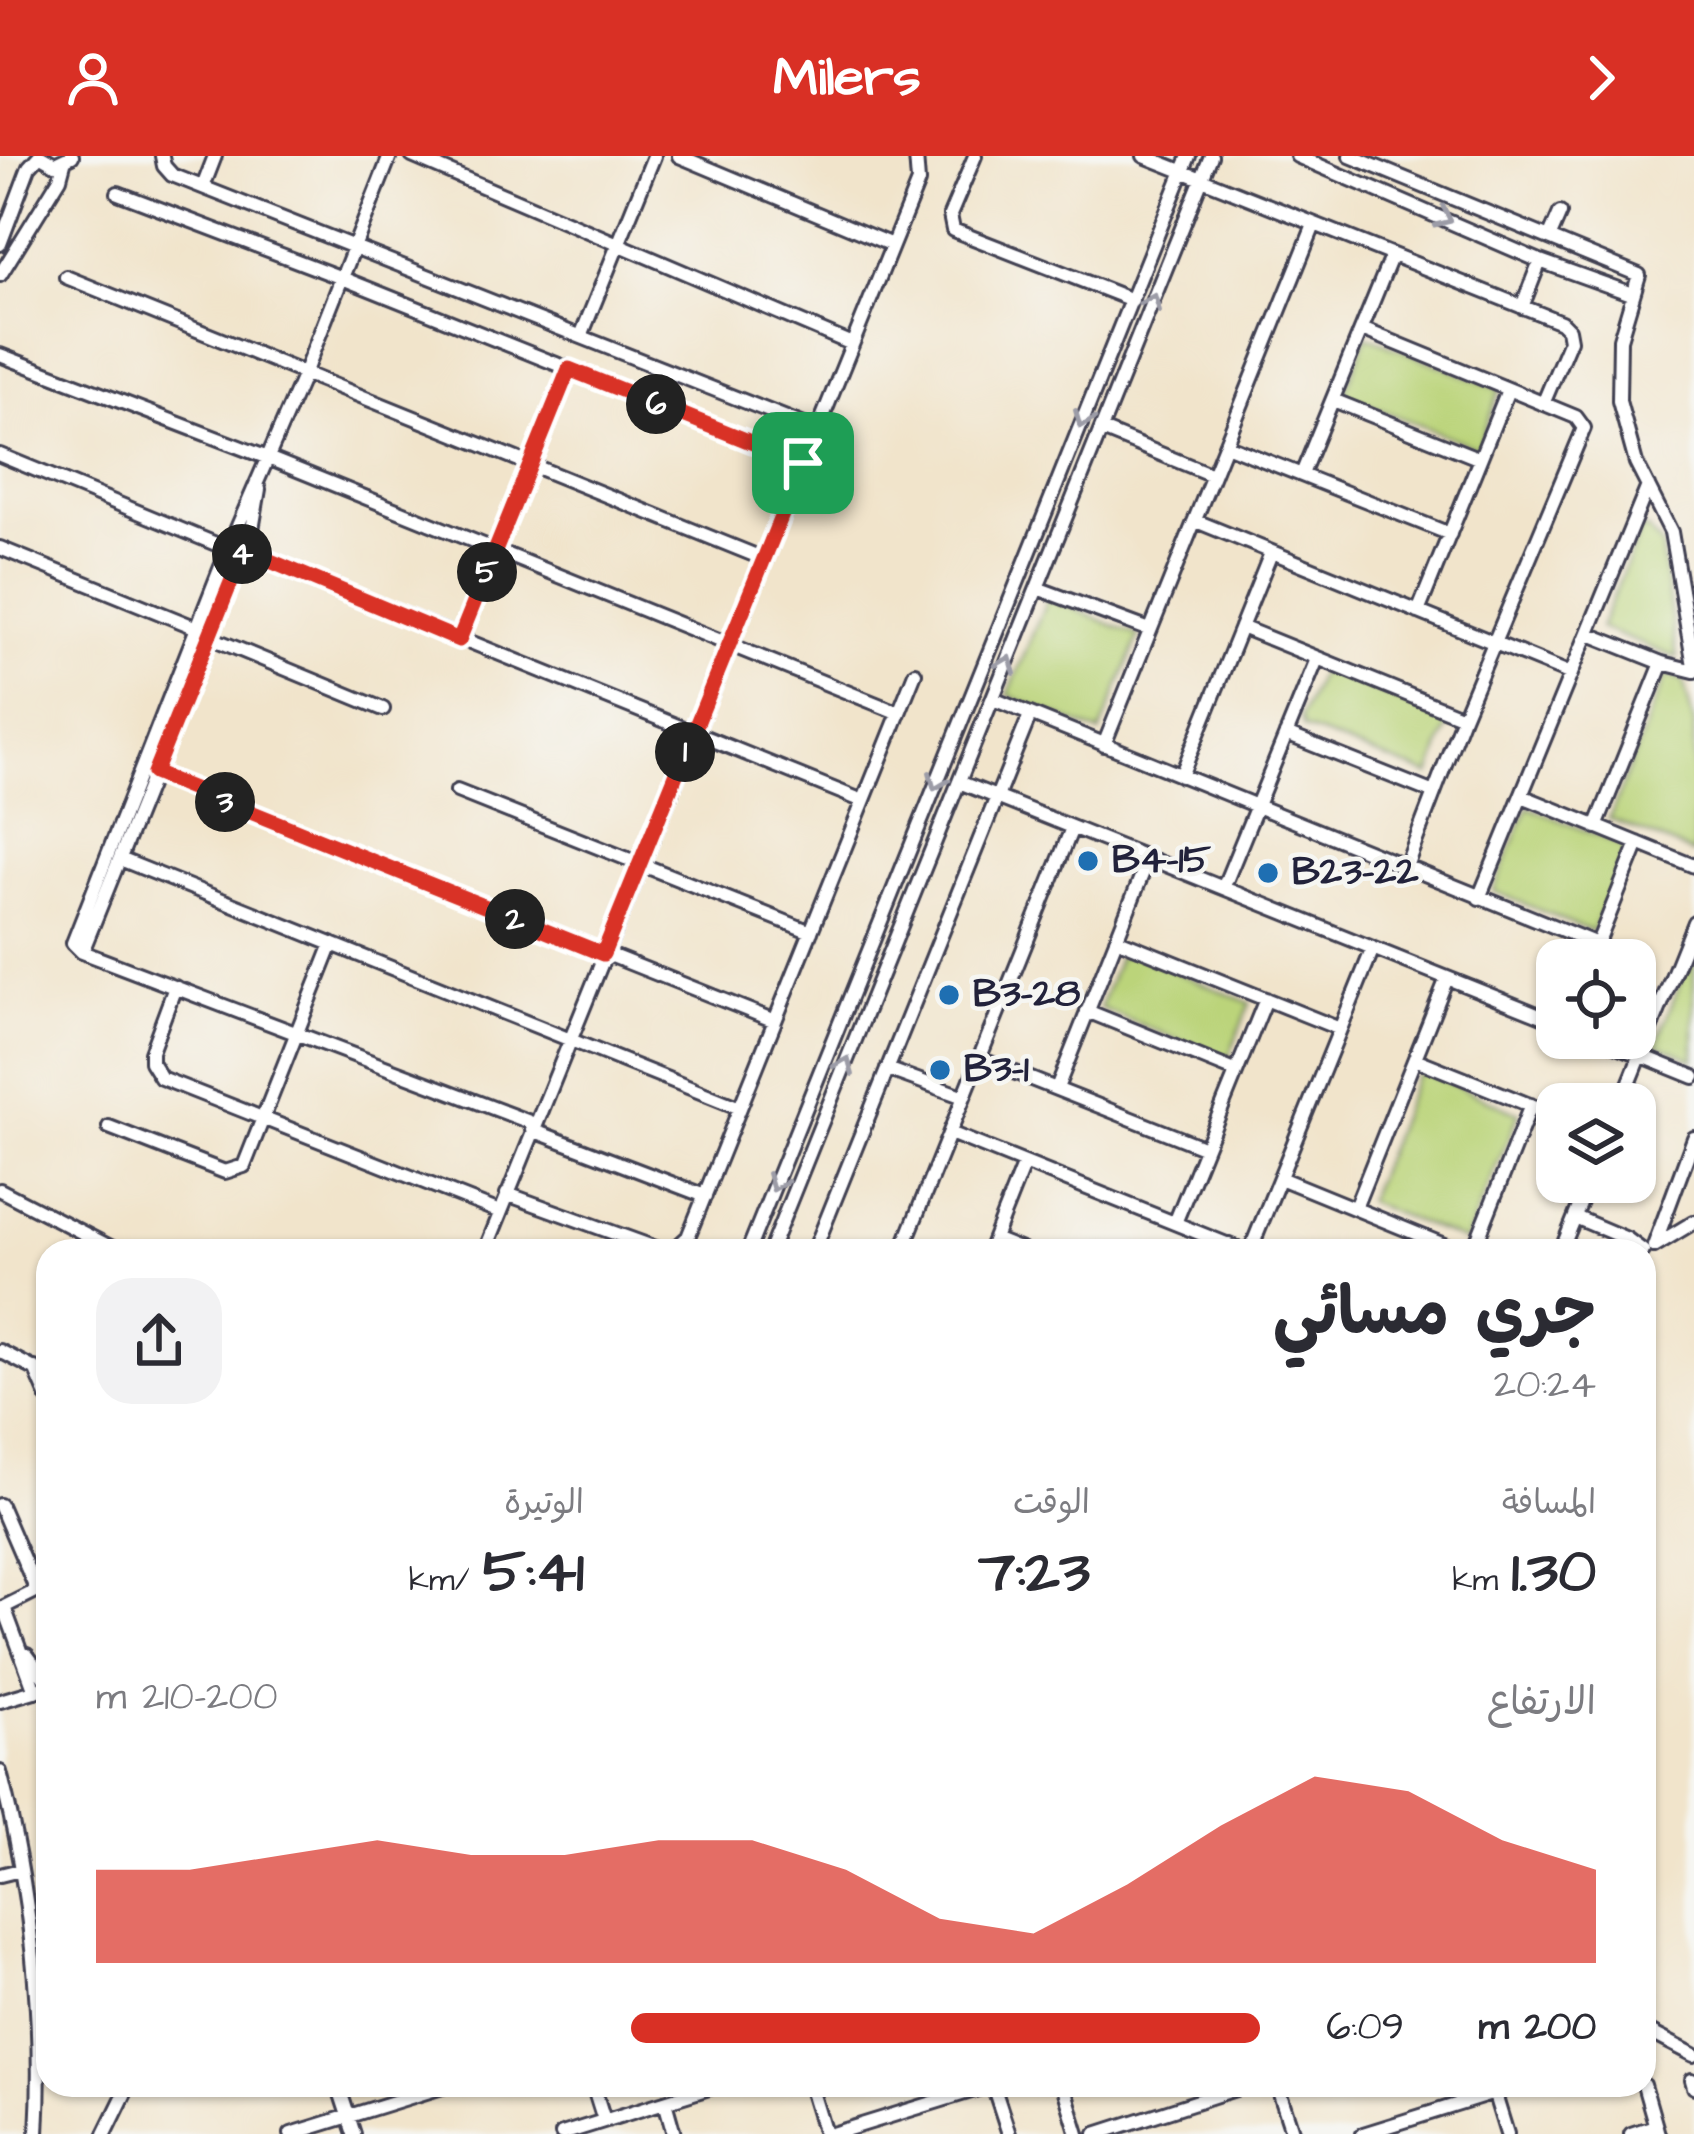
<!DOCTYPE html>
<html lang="ar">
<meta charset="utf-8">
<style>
:root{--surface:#fff;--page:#f2f2f3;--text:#2b2b33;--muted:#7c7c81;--accent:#d93025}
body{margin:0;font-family:"Architects Daughter","Playpen Sans Arabic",sans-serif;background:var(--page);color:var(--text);direction:rtl;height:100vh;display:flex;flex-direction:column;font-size:45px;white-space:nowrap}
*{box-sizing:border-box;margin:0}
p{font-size:39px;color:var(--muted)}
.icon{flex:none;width:66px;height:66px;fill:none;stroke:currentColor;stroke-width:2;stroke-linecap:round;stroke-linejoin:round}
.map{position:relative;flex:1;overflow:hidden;direction:ltr}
.sheet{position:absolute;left:36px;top:1083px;width:1620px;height:858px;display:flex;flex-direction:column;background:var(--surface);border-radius:36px;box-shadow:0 3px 9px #0004;direction:rtl}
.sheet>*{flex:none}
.tools{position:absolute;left:1536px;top:783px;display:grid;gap:24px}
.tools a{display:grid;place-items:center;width:120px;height:120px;border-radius:24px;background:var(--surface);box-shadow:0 3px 9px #0004;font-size:60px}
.pin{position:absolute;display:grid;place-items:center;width:102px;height:102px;color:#fff;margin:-51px;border-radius:24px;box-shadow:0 6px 18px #0006}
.km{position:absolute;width:60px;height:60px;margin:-30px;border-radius:50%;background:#222;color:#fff;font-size:33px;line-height:60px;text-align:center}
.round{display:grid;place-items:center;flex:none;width:126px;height:126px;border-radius:36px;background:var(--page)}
.overview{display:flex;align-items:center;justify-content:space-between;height:204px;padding:0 60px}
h1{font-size:66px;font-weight:700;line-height:90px}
.stats{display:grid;grid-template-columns:repeat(3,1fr);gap:18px;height:204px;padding:12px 60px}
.stats div{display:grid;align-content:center}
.stats b{font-size:60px;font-weight:700}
.stats small{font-size:33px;font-weight:400}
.stats p{font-size:33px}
.chart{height:336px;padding:24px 60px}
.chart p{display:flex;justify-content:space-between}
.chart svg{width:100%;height:216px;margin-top:12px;fill:var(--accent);opacity:.7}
ul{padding:0 60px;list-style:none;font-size:39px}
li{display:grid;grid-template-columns:192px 144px 1fr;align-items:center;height:90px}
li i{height:30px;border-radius:15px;background:var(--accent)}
header{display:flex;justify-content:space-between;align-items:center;height:156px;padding:0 60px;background:var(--accent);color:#fff;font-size:54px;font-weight:700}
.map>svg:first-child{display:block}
.green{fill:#bbd47a;stroke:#6e7b5a;stroke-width:3}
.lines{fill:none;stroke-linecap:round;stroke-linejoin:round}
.minor-casing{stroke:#413f51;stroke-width:18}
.minor{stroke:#fff;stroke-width:12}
.oneway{stroke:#9c9ca7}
.route-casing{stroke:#fff;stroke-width:24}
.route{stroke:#d93025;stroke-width:15}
.poi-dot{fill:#1f6fb2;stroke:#f6f6f2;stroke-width:4.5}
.labels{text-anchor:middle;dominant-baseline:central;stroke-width:9;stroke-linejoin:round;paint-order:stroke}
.poi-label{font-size:39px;font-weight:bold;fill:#22223b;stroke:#f6f6f2;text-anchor:start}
</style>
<header><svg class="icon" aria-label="forward" viewBox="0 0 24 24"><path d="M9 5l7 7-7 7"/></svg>Milers<svg class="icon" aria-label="person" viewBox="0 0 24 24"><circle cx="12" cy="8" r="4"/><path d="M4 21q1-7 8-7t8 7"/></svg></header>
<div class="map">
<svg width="1694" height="1978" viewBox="0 0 1694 1978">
<rect width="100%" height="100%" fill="#f6f6f2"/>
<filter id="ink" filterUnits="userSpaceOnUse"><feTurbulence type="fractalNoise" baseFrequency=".00833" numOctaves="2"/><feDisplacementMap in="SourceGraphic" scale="24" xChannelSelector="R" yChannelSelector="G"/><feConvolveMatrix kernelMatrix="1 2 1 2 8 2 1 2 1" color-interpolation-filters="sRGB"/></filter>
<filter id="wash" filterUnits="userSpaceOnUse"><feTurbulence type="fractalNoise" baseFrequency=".004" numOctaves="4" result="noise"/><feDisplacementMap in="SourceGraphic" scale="48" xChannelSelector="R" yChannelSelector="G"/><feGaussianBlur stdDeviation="2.7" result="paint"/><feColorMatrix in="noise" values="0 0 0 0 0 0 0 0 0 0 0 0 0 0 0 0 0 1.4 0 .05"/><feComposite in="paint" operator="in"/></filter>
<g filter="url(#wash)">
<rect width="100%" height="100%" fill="#f1e4cb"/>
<!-- green -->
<path class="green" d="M1367,180l133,54 -23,58 -133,-53z
M1641,373h7l13,17 16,112 -77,-30z
M1050,443l89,37 -39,97 -92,-38 38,-94z
M1327,514l122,52 -19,53 -126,-47 -4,-10 20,-45z
M1666,519l17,5 11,44v130l-85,-35z
M1528,651l99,41 -35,84 -99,-41z
M1694,792v112l-38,-16z
M1128,796l122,51 -21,53 -7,2 -122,-50 18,-50z
M1424,916l95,41 -54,128 -98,-39 48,-123z"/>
</g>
<g filter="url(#ink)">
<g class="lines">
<!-- minor casing -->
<g class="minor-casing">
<path id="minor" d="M41,0l14,8 17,-8
M162,0l2,10 8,9 645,255
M390,0l-86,218 -76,175 -155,394 9,9 453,172
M412,0l440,188
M679,0l213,89
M975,0l-25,59 3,15 179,70
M1144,0l417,166 7,7 2,11 -27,64
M1297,0l243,105 92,33
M1350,0l289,119 -19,64 -1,62 17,62 35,69 23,134
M203,31l12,-31
M118,37l224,85 461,185
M1550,80l10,-23
M0,88l29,-77 10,-11
M0,119l60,-97 4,-15
M66,121l698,282
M1522,151l18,-46
M1362,173l214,88 8,11 -121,289 -58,152
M581,180l73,-180
M0,199l268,103 631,255
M1333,244l147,59
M1102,274l110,45
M1226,289l224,89
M0,299l228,94
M1302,318l89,-217
M1196,365l375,153
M0,392l197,80
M243,394l620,251
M1037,432l113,42
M1418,456l90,-222
M1241,471l222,90
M1589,478l73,29 32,8
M209,481l174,72
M459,484l110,-271
M993,543l604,245
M1286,578l148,59
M1104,589l210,-520
M154,617l621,248
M1181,620l90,-223
M959,626l598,240
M457,635l354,141
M1522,640l172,70
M1596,671l66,-164
M120,703l620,249
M1224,730l93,-227
M1479,742l169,-412
M1116,783l224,90
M82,796l170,-422 7,-41
M1591,804l47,-117
M175,831l-24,65v10l10,16 339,134
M1087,855l148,60
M1598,882l96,39
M978,902l227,90
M1415,903l142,57
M887,913l77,28
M1057,932l92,-231
M1621,948l73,-182
M109,971l116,45 19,-6 88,-222
M532,974l173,66
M950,977l294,118
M1280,1022l179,73
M0,1034l118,61
M507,1038l154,56 16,-3 11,-10 227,-564
M1355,1052l92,-230
M1575,1061l52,22 16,12
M1175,1067l91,-224
M994,1083l30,12
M1654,1090l40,-108
M1654,1090l40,-24
M485,1095l433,-1069 -2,-26
M748,1095l441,-1095
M770,1095l441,-1095
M814,1095l216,-536
M902,1095l170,-423
M989,1095l35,-88
M1250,1095l123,-303
M1473,1095l58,-146
M1561,1095l28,-69
M0,1195l48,25
M35,1212l13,30
M0,1349l37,86
M27,1499l21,28
M35,1535l-31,-84 44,-22
M0,1545l48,-14
M0,1616c30,115 44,244 37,362
M0,1719l20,-5
M1644,1873l50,26
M1692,1924l2,7
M338,1929l16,49
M593,1929l11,35
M810,1929l15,49
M993,1929l16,49
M1063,1929l15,49
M1277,1929l16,49
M1492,1929l15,49
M1644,1929l14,49
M665,1946l9,32
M105,1978l20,-41 -1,-8
M291,1978l158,-49
M562,1978l157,-49
M832,1978l159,-49
M1096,1978l152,-49
M1363,1978l157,-49
M1631,1978l24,-8"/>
</g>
<!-- minor -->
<use href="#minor" class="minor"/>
</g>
<!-- one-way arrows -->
<defs><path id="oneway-chevron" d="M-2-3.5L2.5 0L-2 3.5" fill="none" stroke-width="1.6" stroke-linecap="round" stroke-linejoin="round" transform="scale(3)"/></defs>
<g class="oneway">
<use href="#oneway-chevron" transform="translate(1444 62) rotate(24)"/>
<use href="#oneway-chevron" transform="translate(1152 146) rotate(-68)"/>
<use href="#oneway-chevron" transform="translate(1083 264) rotate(112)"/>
<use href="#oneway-chevron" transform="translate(1007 508) rotate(-68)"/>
<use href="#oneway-chevron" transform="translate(937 626) rotate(112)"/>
<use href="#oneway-chevron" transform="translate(845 909) rotate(-68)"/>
<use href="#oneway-chevron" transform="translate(776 1027) rotate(112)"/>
</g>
</g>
<g class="lines" filter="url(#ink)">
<!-- route casing -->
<g class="route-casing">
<path id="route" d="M569,213l234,94 -200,491 -449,-181 90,-223 215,90z"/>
</g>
<!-- route -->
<use href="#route" class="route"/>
</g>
<!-- markers -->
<g class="poi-dot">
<circle cx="1088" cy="705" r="12"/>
<circle cx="1268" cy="717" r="12"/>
<circle cx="949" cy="839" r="12"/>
<circle cx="940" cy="914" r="12"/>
</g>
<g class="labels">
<!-- poi labels -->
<g class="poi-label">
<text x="1112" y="705">B4-15</text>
<text x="1292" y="717">B23-22</text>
<text x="973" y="839">B3-28</text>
<text x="964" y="914">B3-1</text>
</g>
</g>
</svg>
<div class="tools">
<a><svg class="icon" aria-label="locate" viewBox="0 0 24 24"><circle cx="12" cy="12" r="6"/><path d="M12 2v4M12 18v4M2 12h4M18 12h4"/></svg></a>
<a><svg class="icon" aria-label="layers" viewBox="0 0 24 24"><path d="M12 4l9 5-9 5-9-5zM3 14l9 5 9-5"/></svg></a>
</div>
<div class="pin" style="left:803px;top:307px;background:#1e9e55"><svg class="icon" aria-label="arrive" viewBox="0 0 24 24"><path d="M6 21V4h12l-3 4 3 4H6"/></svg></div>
<b class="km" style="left:685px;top:596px">1</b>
<b class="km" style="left:515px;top:763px">2</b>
<b class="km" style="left:225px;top:646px">3</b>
<b class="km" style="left:242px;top:398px">4</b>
<b class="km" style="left:487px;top:416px">5</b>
<b class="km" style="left:656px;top:248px">6</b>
<section class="sheet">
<div class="overview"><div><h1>جري مسائي</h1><p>20:24</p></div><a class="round"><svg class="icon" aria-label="share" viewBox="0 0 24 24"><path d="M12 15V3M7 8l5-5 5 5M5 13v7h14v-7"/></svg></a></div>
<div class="stats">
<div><p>المسافة</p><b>1.30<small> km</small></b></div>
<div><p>الوقت</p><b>7:23</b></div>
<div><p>الوتيرة</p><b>5:41<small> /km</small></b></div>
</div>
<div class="chart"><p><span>الارتفاع</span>200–210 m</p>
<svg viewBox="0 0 160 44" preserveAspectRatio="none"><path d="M0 44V25L10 25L20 22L30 19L40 22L50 22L60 19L70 19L80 25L90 35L100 38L110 28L120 16L130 6L140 9L150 19L160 25V44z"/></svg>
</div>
<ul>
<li><b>200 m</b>6:09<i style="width:54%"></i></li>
</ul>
</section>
</div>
